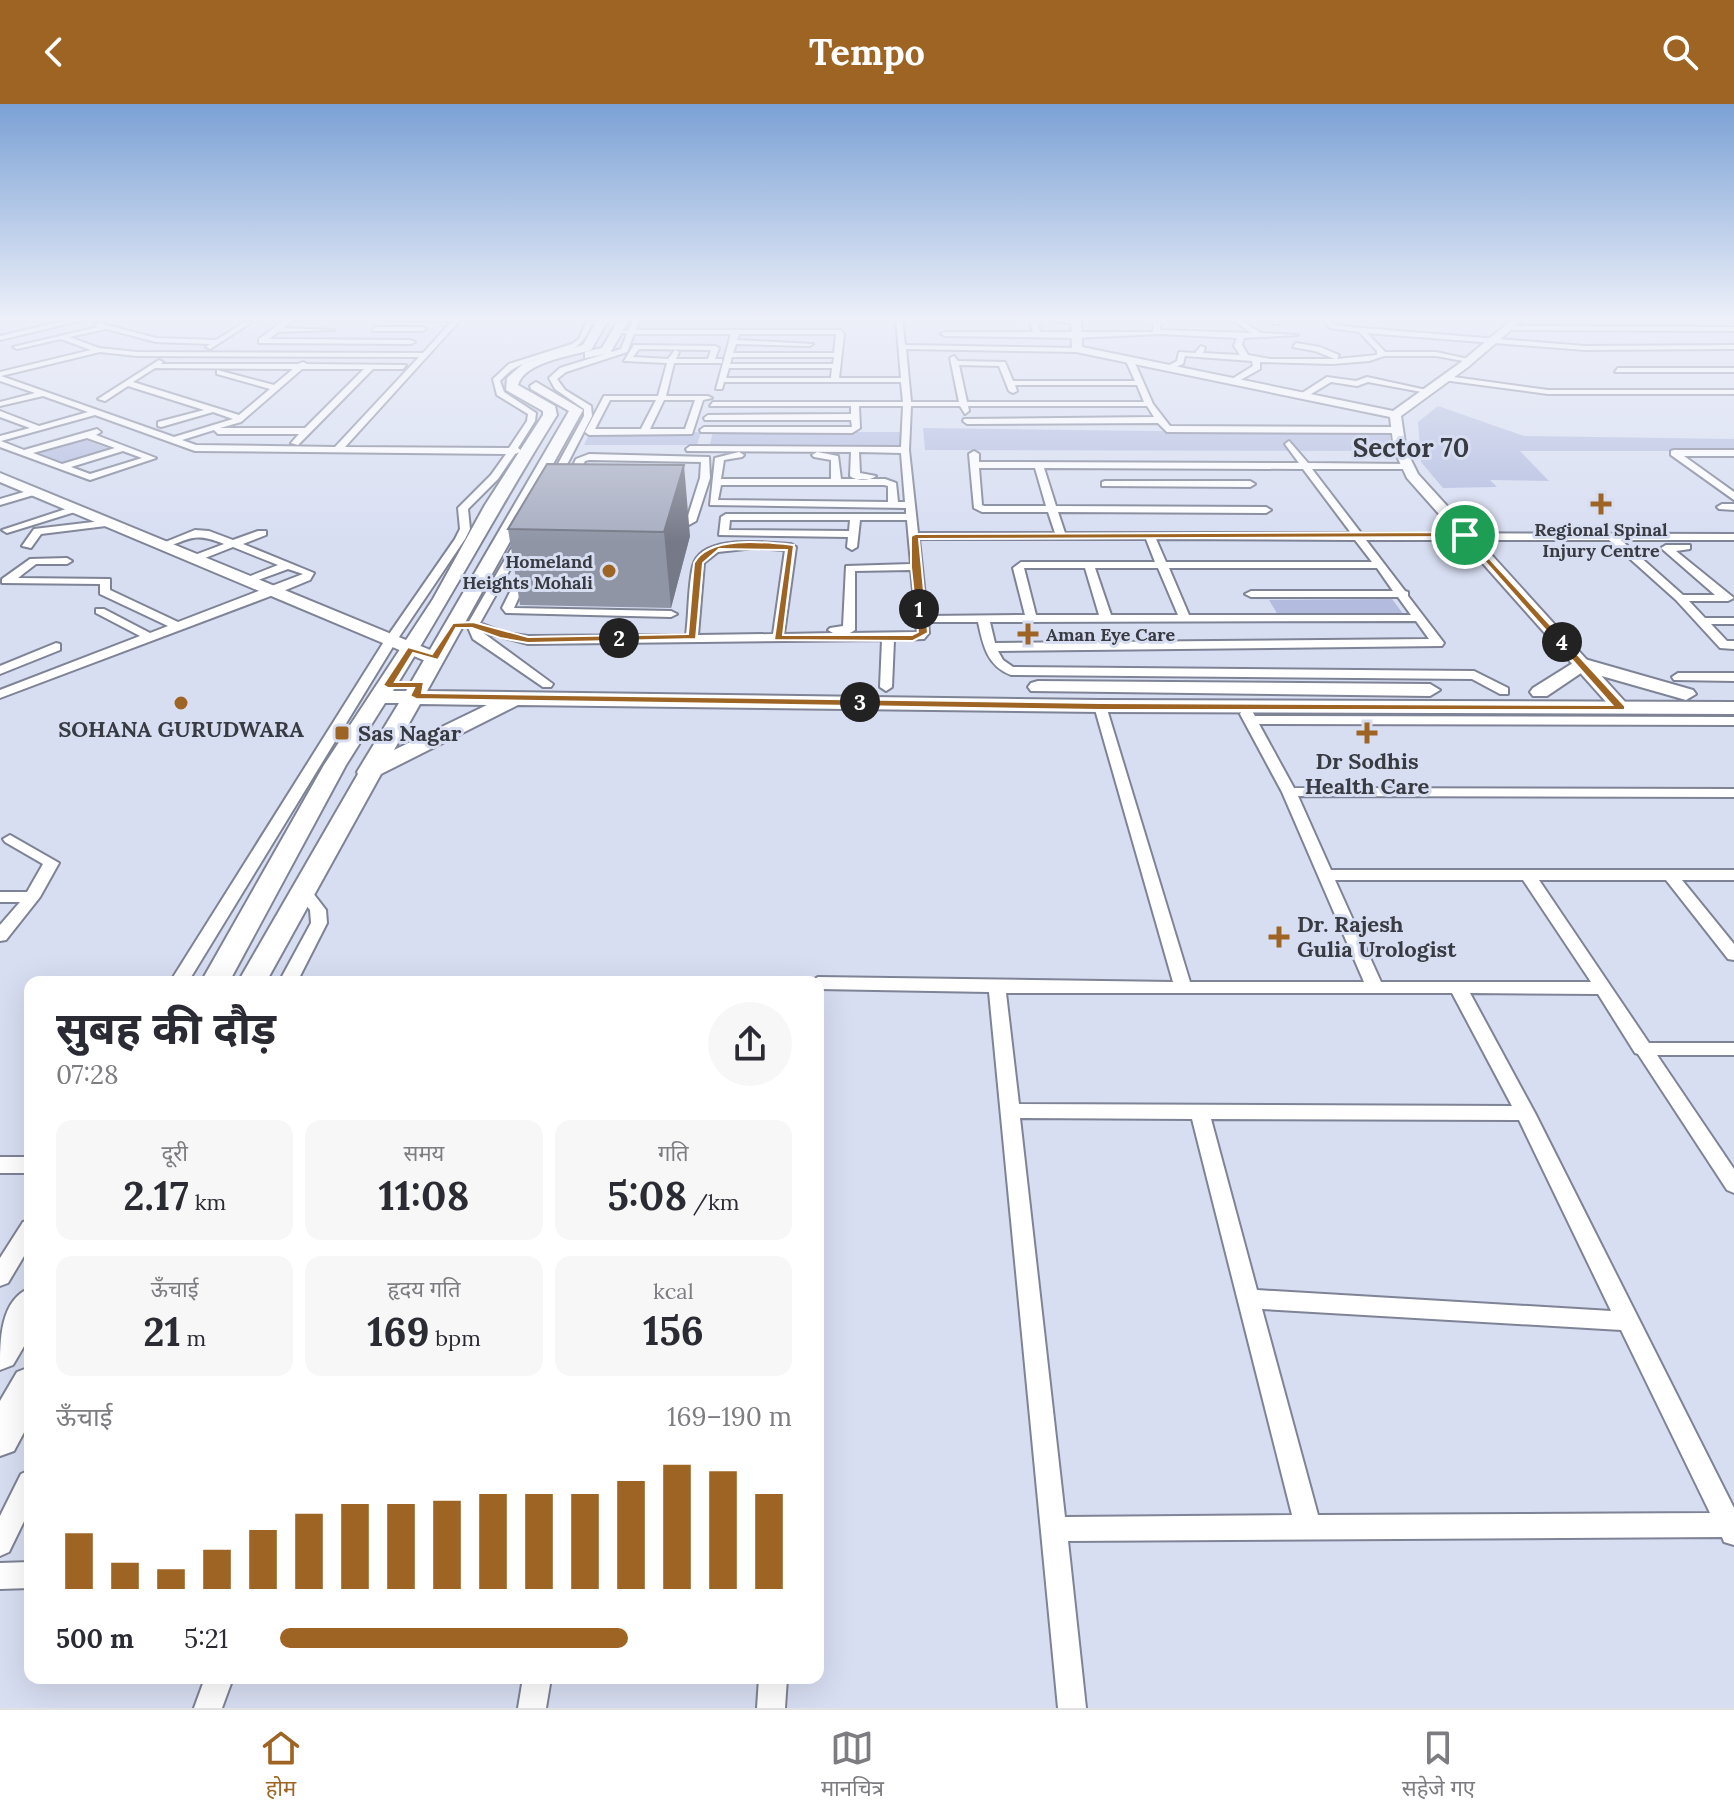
<!DOCTYPE html>
<html lang="hi">
<meta charset="utf-8">
<style>
:root{--surface:#fff;--page:#f7f7f7;--text:#2b2b33;--muted:#7c7c81;--line:#e1e1e2;--accent:#9e6424}
body{margin:0;font-family:Lora,"Noto Sans Devanagari",serif;background:var(--page);color:var(--text);height:100vh;display:flex;flex-direction:column;font-size:30px;white-space:nowrap}
*{box-sizing:border-box;margin:0}
p{font-size:26px;color:var(--muted)}
.icon{flex:none;width:44px;height:44px;fill:none;stroke:currentColor;stroke-width:2;stroke-linecap:round;stroke-linejoin:round}
.map{position:relative;flex:1;overflow:hidden}
.side{position:absolute;left:24px;top:872px;width:800px;height:708px;display:flex;flex-direction:column;background:var(--surface);border-radius:16px;box-shadow:0 8px 32px #0002}
.side>*{flex:none}
.pin{position:absolute;display:grid;place-items:center;width:68px;height:68px;color:#fff;margin:-34px;border:4px solid #fff;border-radius:50%;box-shadow:0 2px 8px #0007}
.km{position:absolute;width:40px;height:40px;margin:-20px;border-radius:50%;background:#222;color:#fff;font-size:22px;line-height:40px;text-align:center}
.round{display:grid;place-items:center;flex:none;width:84px;height:84px;border-radius:42px;background:var(--page)}
.head{display:flex;align-items:center;justify-content:space-between;height:136px;padding:0 32px}
h1{font-size:44px;font-weight:700;line-height:60px}
.figures{display:grid;grid-template-columns:repeat(3,1fr);gap:12px;height:136px;padding:8px 32px}
.figures div{display:grid;align-content:center;border-radius:16px;background:var(--page);text-align:center}
.figures b{font-size:40px;font-weight:700}
.figures small{font-size:22px;font-weight:400}
.figures p{font-size:22px}
.chart{height:224px;padding:16px 32px}
.chart p{display:flex;justify-content:space-between}
.chart svg{width:100%;height:144px;margin-top:8px;stroke:var(--accent);stroke-width:6}
ul{padding:0 32px;list-style:none;font-size:26px}
li{display:grid;grid-template-columns:128px 96px 1fr;align-items:center;height:60px}
li i{height:20px;border-radius:10px;background:var(--accent)}
header{display:flex;justify-content:space-between;align-items:center;height:104px;padding:0 32px;background:var(--accent);color:#fff;font-size:36px;font-weight:700}
.dock{display:flex;justify-content:space-around;align-items:center;height:112px;border-top:2px solid var(--line);background:var(--surface);font-size:22px;color:var(--muted)}
.dock a{display:grid;justify-items:center;gap:4px}
.dock .selected{color:var(--accent)}
.map>svg:first-child{display:block}
.green{fill:#b3bcdf}
.lines{fill:none;stroke-linecap:round;stroke-linejoin:round}
.minor-casing{stroke:#7e8395;stroke-width:4}
.tertiary-casing{stroke:#7e8395;stroke-width:4}
.primary-casing{stroke:#7e8395;stroke-width:4}
.minor{fill:#fff;fill-rule:evenodd}
.tertiary{fill:#fff;fill-rule:evenodd}
.primary{fill:#fff;fill-rule:evenodd}
.wall{fill:#9095a6}
.shaded-wall{fill:#767987}
.building{fill:#a8adc1;stroke:#767987;stroke-width:2}
.route{fill:#9e6424;stroke:#fff;stroke-width:2;fill-rule:evenodd}
.poi-dot{fill:#9e6424;stroke:#d8def2;stroke-width:3}
.labels{text-anchor:middle;dominant-baseline:central;stroke-width:6;stroke-linejoin:round;paint-order:stroke}
.far-poi-label{font-size:18px;font-weight:bold;fill:#393b43;stroke:#d8def2}
.poi-label{font-size:22px;font-weight:bold;fill:#393b43;stroke:#d8def2}
.far-district-label{font-size:26px;font-weight:bold;fill:#393b43;stroke:#d8def2}
</style>
<header><svg class="icon" aria-label="back" viewBox="0 0 24 24"><path d="M15 5l-7 7 7 7"/></svg>Tempo<svg class="icon" aria-label="search" viewBox="0 0 24 24"><circle cx="10" cy="10" r="6"/><path d="M15 15l6 6"/></svg></header>
<div class="map">
<svg width="1734" height="1604" viewBox="0 0 1734 1604">
<rect width="100%" height="100%" fill="#d8def2"/>
<!-- green -->
<path class="green" d="M1438,302l86,30 210,3v12h-214l29,30 -59,-1 7,7 -54,1 -22,-26 -3,-40z
M923,324l467,6v17l-465,-1z
M590,328h111l-4,13h-113z
M713,328h192l1,13 -196,-1z
M83,335l27,10 -49,14 -25,-10z
M1392,495l12,16h-126l-9,-15z"/>
<g class="lines">
<!-- minor casing -->
<g class="minor-casing">
<path id="minor" d="M81,213h14l-95,23v-4z
M288,213l59,1 -54,2 -10,8 51,2 -56,2 -9,7 142,1 4,2 -4,2 -152,-1v-4z
M384,213h79l-118,130 164,1 18,-27 1,-7 -31,-19 -4,-16 16,-15 63,-20 7,-5 7,-16 16,-6 5,2 -16,6c-14,39 -47,25 -76,43 -6,3 -11,9 -15,13l4,11 32,21 -1,8 -17,27 4,3 -7,3 -17,25 -30,30 2,20 -5,10 -68,101 -209,342h-18l215,-342 70,-101 5,-10 -2,-21 33,-33 15,-21 -311,-3 -100,-36 -94,26 23,9 73,-21 4,3 -5,3 60,23 -66,22 -90,-33v-11l30,-8 -30,-11v-6l39,15 49,-14 -45,-16 -43,10v-4l35,-9 -35,-12v-9l91,-22 -30,-11 -44,10 -4,-2 85,-20 -3,-2 4,-2 57,15 60,2 31,-19 5,1 -42,27 -4,-2 4,-3 -54,-2 -50,-13 -37,8 30,11 38,4 286,1 29,-32 -65,-1zM100,248l37,4 282,1 -84,90 -139,-2 -14,-5 32,-10 4,4h81l-8,9 7,2 75,-76h30l3,-4 -99,-1 -4,-2 -5,2h-137l2,-2 -4,-2 -61,39 7,2 23,-15 76,24 -46,12v4l3,1 52,-15 20,7 -59,18 -173,-61zM155,264l138,1 -19,16 -57,-15v4l53,15 -31,26 -106,-33zM302,265h62l-59,59h-85l21,-6zM87,334l28,10 -53,16 -29,-11zM123,347l19,7 -52,16 -19,-7z
M634,213h7l-5,13h205l3,4 -5,44h62l-5,-61h6l3,28 175,3 4,2 -4,2 -174,-3 5,53h48l-9,-44 4,-2 4,5 47,1 8,19h122l-9,-20 4,-2 4,2 19,43 17,22 229,1 4,3 -4,3 -232,-1 -9,-9 -191,1 -4,-3 1,-2 190,-2 -7,-11h-179l1,5 -4,3 -5,-8h-49l-2,44 9,83h137l-7,-21h-66l-8,-4 -5,-54 5,-3 5,3v8l320,1 -14,-19 4,-3 19,22 101,1 2,2 -5,3h-94l49,64 373,1v6h-113l62,55h32l-54,-47 5,-3h24v4l-14,2 58,47 -6,3h-39l16,17h29v6h-23l16,17h7v8l-14,-1 -44,-48 -67,-60h-243l39,51 3,1v4l36,47 -2,3 -444,5 5,9 10,7 461,4 34,17v6h-8l-28,-15 -461,-4c-24,-9 -28,-30 -33,-53h-50l1,11 -5,6 -30,1 -2,47 -6,4 -6,-4 2,-47 -354,4 -46,-12 71,52 -2,3h-8l-70,-48 -6,-14 51,-88 9,2 -47,84 26,10 22,3 158,-1c3,-22 2,-48 7,-69 8,-33 73,-23 98,-22l5,3 -12,87 49,-1 -5,-3 2,-2 13,-2 3,-60 65,-2 -4,-44h-47l-3,27 -5,3 -5,-3 1,-10 -129,-2 2,-18 5,-3h180v-6l-196,-3 5,-47 24,-6 5,3 -2,2 -18,3 -3,19h110v-19l-17,-3 -2,-2 5,-3 21,4 3,23h44l11,4 2,19h7l-4,-49 -42,-1 1,21 16,3c-6,5 -20,5 -26,0l1,-24 -164,-1 -1,-2 4,-3 211,1 2,-41h-44l1,22 -8,5 -151,-1 -1,-2 4,-3h148l-1,-7h-146l-1,-2 4,-3 143,-1v-8h-141l3,-4h190l-2,-20h-177l-2,7h-6l15,-55h-97l-7,18 -61,20 -9,7 8,11 26,16 1,10 -35,68 -8,2 -2,-2 37,-68v-7l-29,-20 -6,-11 11,-10 61,-19 6,-15 -7,-2 9,-2zM739,230h97l-2,19h-101l3,-9 73,2 4,-2 -76,-4zM732,253h102l-1,7h-103zM959,261l40,1 10,25 4,2 4,-2 -2,-6h122l7,17h-177zM729,264h103l-1,10h-105zM979,364h56l11,38h-62l-2,-1zM1044,364l259,1 48,64h-286l-7,-21 208,1 5,-3 -5,-3 -210,-1zM721,381h163l4,1v16l-170,-2zM730,416h120l-1,11 -120,-1zM919,435h227l9,23h-134l-8,6 12,47 -98,1zM1156,435l199,1 17,22h-206zM754,444l31,2 -12,84 -75,1 6,-72 14,-11zM1085,464l14,47h-63l-12,-47zM1095,464h63l20,47h-67zM1169,464h208l16,23h-142l-6,3 6,3h147l13,18h-222zM911,466l6,62 -67,1 5,-3v-59zM1416,517l13,18 -434,4 -5,-21z
M941,213h52v1l-49,2z
M1029,213h7l4,15h113l1,-10 23,-5 -17,7v6l91,3 -15,-11v-5h6v4l19,12 37,2 -54,3 -2,7 6,10 22,4h65l-20,-8 -22,-4 3,-4 24,4 19,8 -2,4 40,-4v-4l-18,-19 -29,-4 -5,-6 3,-2 6,5 15,2 236,19 149,-1v4l-149,1 -218,-17 18,19h51l37,8 -4,2 -33,-6h-52l-15,5 -37,3 -72,-2v7l-25,14 -3,-4 21,-13 -1,-5 -67,-5 -2,8 -15,6 -4,-2 13,-7 2,-9 16,1 6,-7 4,2 -2,5 37,2 -6,-9 3,-8 -77,-4 -84,4 -131,-2 -4,-2 4,-2h88z
M1270,213h7l1,7h-4z
M1348,213h78l-3,2z
M1059,215l20,3 -3,2 -19,-2z
M1509,222l225,1v4l-228,-1z
M375,223h47l4,2 -4,2h-50z
M634,241l81,1 4,2 -4,11h7v4h-48l-8,33h42l4,2 -9,2 -11,34 -103,1 -4,-3 19,-36h54l9,-33 -43,-2zM639,245l72,1 -3,9h-32l3,-7 -4,-2 -7,9 -35,-2zM610,296h46l-15,29h-46zM664,296h31l-10,29h-35z
M1618,264h116v4h-119z
M1446,272l102,14h186v4h-186l-105,-14z
M1327,273l29,4 11,-4 64,14 -4,2 -59,-11 -11,4 -26,-4 -25,15 -7,-2z
M1674,346h60v6h-50l50,36v8l-63,-45v-4z
M589,350l120,3 1,21 -14,43 -11,6 -137,-4 -1,-2 29,-62zM589,356l112,2 -1,16 -13,41 -129,-1 27,-57z
M1105,377h145l5,3 -5,3 -148,-1v-4z
M34,385l3,1v4l-37,11v-6z
M1722,400h12v6l-15,-1 -2,-2z
M75,402l5,3 -2,2 -71,22 -5,-3z
M110,416l5,3 -1,2 -73,9 -10,14 -9,-2 12,-17z
M195,426l14,1 24,9 25,-9h8v4l-23,9 71,29 -4,7 -34,14 -276,104v-8l140,-54 -44,-23v-4h8l46,24 18,-7 -68,-32v-10l-98,-1v-4l28,-20 37,-1 5,3 -5,3h-31l-18,14 92,1v11l68,32 125,-48 -15,-5 -41,15 -4,-1v-4l35,-14 -45,-18 -33,13h-8v-4l32,-12c-31,-12 -32,-5 -61,4l-5,-3z
M527,461l5,3 -18,40 157,3 6,3 -6,3 -165,-4 -4,-5 20,-40z
M56,539l4,1v6l-60,24v-8z
M1678,569h56v8l-60,-1 -2,-3z
M1100,598l6,4 84,276h174l-82,-190 -42,-78 2,-3h10l3,5 479,1v8l-475,-1 35,64 440,1v8l-436,-1 33,74h403v10h-52l52,64v16l-6,-1 -62,-79h-127l110,163h85v12h-77l77,114v24l-7,-3 -89,-136 -3,-1 -37,-59 -128,-1 65,120 199,395v37l-10,-3 -2,-5 -654,4 18,167h-28l-69,-716 -171,-3v-7h-8l8,-5 355,5 -79,-276zM1335,776h188l68,102h-210zM1006,889h446l60,113 -493,-2zM1020,1014l172,1 100,396 -227,2zM1211,1015l308,1 92,191 -354,-21zM1262,1205l359,21 89,183 -392,2z
M10,731l49,28 -19,34 -34,43 -6,1v-16l20,-23h-20v-10h27l16,-28 -38,-22 -2,-3z
M303,782l6,2 17,22 1,13 -30,59h-18l32,-59 -1,-13 -15,-19z
M0,1053h30v16h-30z
M30,1116v26l-22,37 -8,3v-28l23,-36z
M30,1366v39l-21,43 -9,4v-40l21,-42z
M30,1458v26l-30,1v-26z
M205,1574h28l-11,30h-28z
M523,1574h28l-5,30h-28z
M759,1574h28l-2,30h-28z"/>
</g>
<!-- tertiary casing -->
<g class="tertiary-casing">
<path id="tertiary" d="M1071,213h10l1,30 311,64 67,-48 55,-46h11l-58,50 -67,49 5,34 12,24 209,230 3,4 -3,4h-12l-208,-234 -13,-28 -4,-33 -314,-65 -4,-3z
M0,369l440,181 2,4 -2,4h-12l-428,-180z"/>
</g>
<!-- primary casing -->
<g class="primary-casing">
<path id="primary" d="M599,213h11l-19,33c-20,6 -67,12 -73,35l37,21 2,9c-57,91 -107,185 -164,276h13l163,-280 -38,-22 -1,-3 6,-4 47,28 -156,281 673,9 634,2v12l-634,-2 -582,-7 -137,69 -115,208h-28l120,-208 -1,-2 42,-69h-14l-39,62 -117,217h-28l123,-217 109,-166 52,-94 58,-90v-4l-37,-21 1,-12 17,-15 59,-18zM420,600l67,1 -93,45z
M620,213h11l-21,36 -25,5v-6l17,-4z
M1581,554l112,32 3,4 -10,6 -102,-29 -37,25h-14l-3,-4 3,-4z
M1038,577l392,3 10,6 -10,6 -399,-5 -3,-4 3,-4z
M30,1184v48l-17,29 -13,5c0,-30 0,-70 30,-82z
M30,1263v54l-16,30 -14,5v-55l17,-29z"/>
</g>
<!-- minor -->
<use href="#minor" class="minor"/>
<!-- tertiary -->
<use href="#tertiary" class="tertiary"/>
<!-- primary -->
<use href="#primary" class="primary"/>
</g>
<!-- wall -->
<path class="wall" d="M547,360l143,72 -19,72 -151,-3 -12,-76z"/>
<!-- shaded-wall -->
<path class="shaded-wall" d="M684,361l6,71 -19,72 -7,-76z"/>
<!-- building -->
<path class="building" d="M547,360l137,1 -20,67 -156,-3z"/>
<!-- sky -->
<linearGradient id="sky" x2="0" y2="1"><stop stop-color="#7ba1d5"/><stop offset="0.49" stop-color="#edf0f9"/><stop offset="1" stop-color="#edf0f9" stop-opacity="0"/></linearGradient>
<rect width="1734" height="438" fill="url(#sky)"/>
<!-- route -->
<path class="route" d="M1465,428l160,174v4h-525l-684,-11 -6,-3 4,-8h-26l-5,-3 25,-38 24,7 21,-31 20,-1 55,15 160,-3 6,-71c15,-28 72,-21 100,-18l-11,90h129l6,-3 -7,-65v-31l4,-2zM1463,433l149,168 -512,-2 -678,-10 2,-11h-29l18,-29 25,7 18,-32h16l28,10 28,5 168,-4 7,-76 16,-14 68,1 -13,90 139,1 15,-8 -9,-94z"/>
<!-- markers -->
<g class="poi-dot">
<path d="M1597 388h8v8h8v8h-8v8h-8v-8h-8v-8h8z"/>
<circle cx="609" cy="467" r="8"/>
<path d="M1024 518h8v8h8v8h-8v8h-8v-8h-8v-8h8z"/>
<circle cx="181" cy="599" r="8"/>
<rect x="334" y="621" width="16" height="16" rx="4"/>
<path d="M1363 617h8v8h8v8h-8v8h-8v-8h-8v-8h8z"/>
<path d="M1275 821h8v8h8v8h-8v8h-8v-8h-8v-8h8z"/>
</g>
<g class="labels">
<!-- far-poi labels -->
<g class="far-poi-label">
<text x="1601" y="425">Regional Spinal<tspan x="1601" dy="21">Injury Centre</tspan></text>
<text x="593" y="457" text-anchor="end">Homeland<tspan x="593" dy="21">Heights Mohali</tspan></text>
<text x="1046" y="530" text-anchor="start">Aman Eye Care</text>
</g>
<!-- poi labels -->
<g class="poi-label">
<text x="181" y="625">SOHANA GURUDWARA</text>
<text x="358" y="629" text-anchor="start">Sas Nagar</text>
<text x="1367" y="657">Dr Sodhis<tspan x="1367" dy="25">Health Care</tspan></text>
<text x="1297" y="820" text-anchor="start">Dr. Rajesh<tspan x="1297" dy="25">Gulia Urologist</tspan></text>
</g>
<!-- far-district labels -->
<g class="far-district-label">
<text x="1411" y="343">Sector 70</text>
</g>
</g>
</svg>
<div class="pin" style="left:1465px;top:431px;background:#1e9e55"><svg class="icon" aria-label="arrive" viewBox="0 0 24 24"><path d="M6 21V4h12l-3 4 3 4H6"/></svg></div>
<b class="km" style="left:919px;top:505px">1</b>
<b class="km" style="left:619px;top:534px">2</b>
<b class="km" style="left:860px;top:598px">3</b>
<b class="km" style="left:1562px;top:538px">4</b>
<section class="side">
<div class="head"><div><h1>सुबह की दौड़</h1><p>07:28</p></div><a class="round"><svg class="icon" aria-label="share" viewBox="0 0 24 24"><path d="M12 15V3M7 8l5-5 5 5M5 13v7h14v-7"/></svg></a></div>
<div class="figures">
<div><p>दूरी</p><b>2.17<small> km</small></b></div>
<div><p>समय</p><b>11:08</b></div>
<div><p>गति</p><b>5:08<small> /km</small></b></div>
</div>
<div class="figures">
<div><p>ऊँचाई</p><b>21<small> m</small></b></div>
<div><p>हृदय गति</p><b>169<small> bpm</small></b></div>
<div><p>kcal</p><b>156</b></div>
</div>
<div class="chart"><p><span>ऊँचाई</span>169–190 m</p>
<svg viewBox="0 0 160 44" preserveAspectRatio="none"><path d="M5 44V27M15 44V36M25 44V38M35 44V32M45 44V26M55 44V21M65 44V18M75 44V18M85 44V17M95 44V15M105 44V15M115 44V15M125 44V11M135 44V6M145 44V8M155 44V15"/></svg>
</div>
<ul>
<li><b>500 m</b>5:21<i style="width:68%"></i></li>
</ul>
</section>
</div>
<nav class="dock">
<a class="selected"><svg class="icon" aria-label="home" viewBox="0 0 24 24"><path d="M3 11l9-7 9 7M6 9v11h12V9"/></svg>होम</a>
<a><svg class="icon" aria-label="map" viewBox="0 0 24 24"><path d="M3 6l6-2 6 2 6-2v14l-6 2-6-2-6 2zM9 4v14M15 6v14"/></svg>मानचित्र</a>
<a><svg class="icon" aria-label="saved" viewBox="0 0 24 24"><path d="M7 4h10v16l-5-4-5 4z"/></svg>सहेजे गए</a>
</nav>
